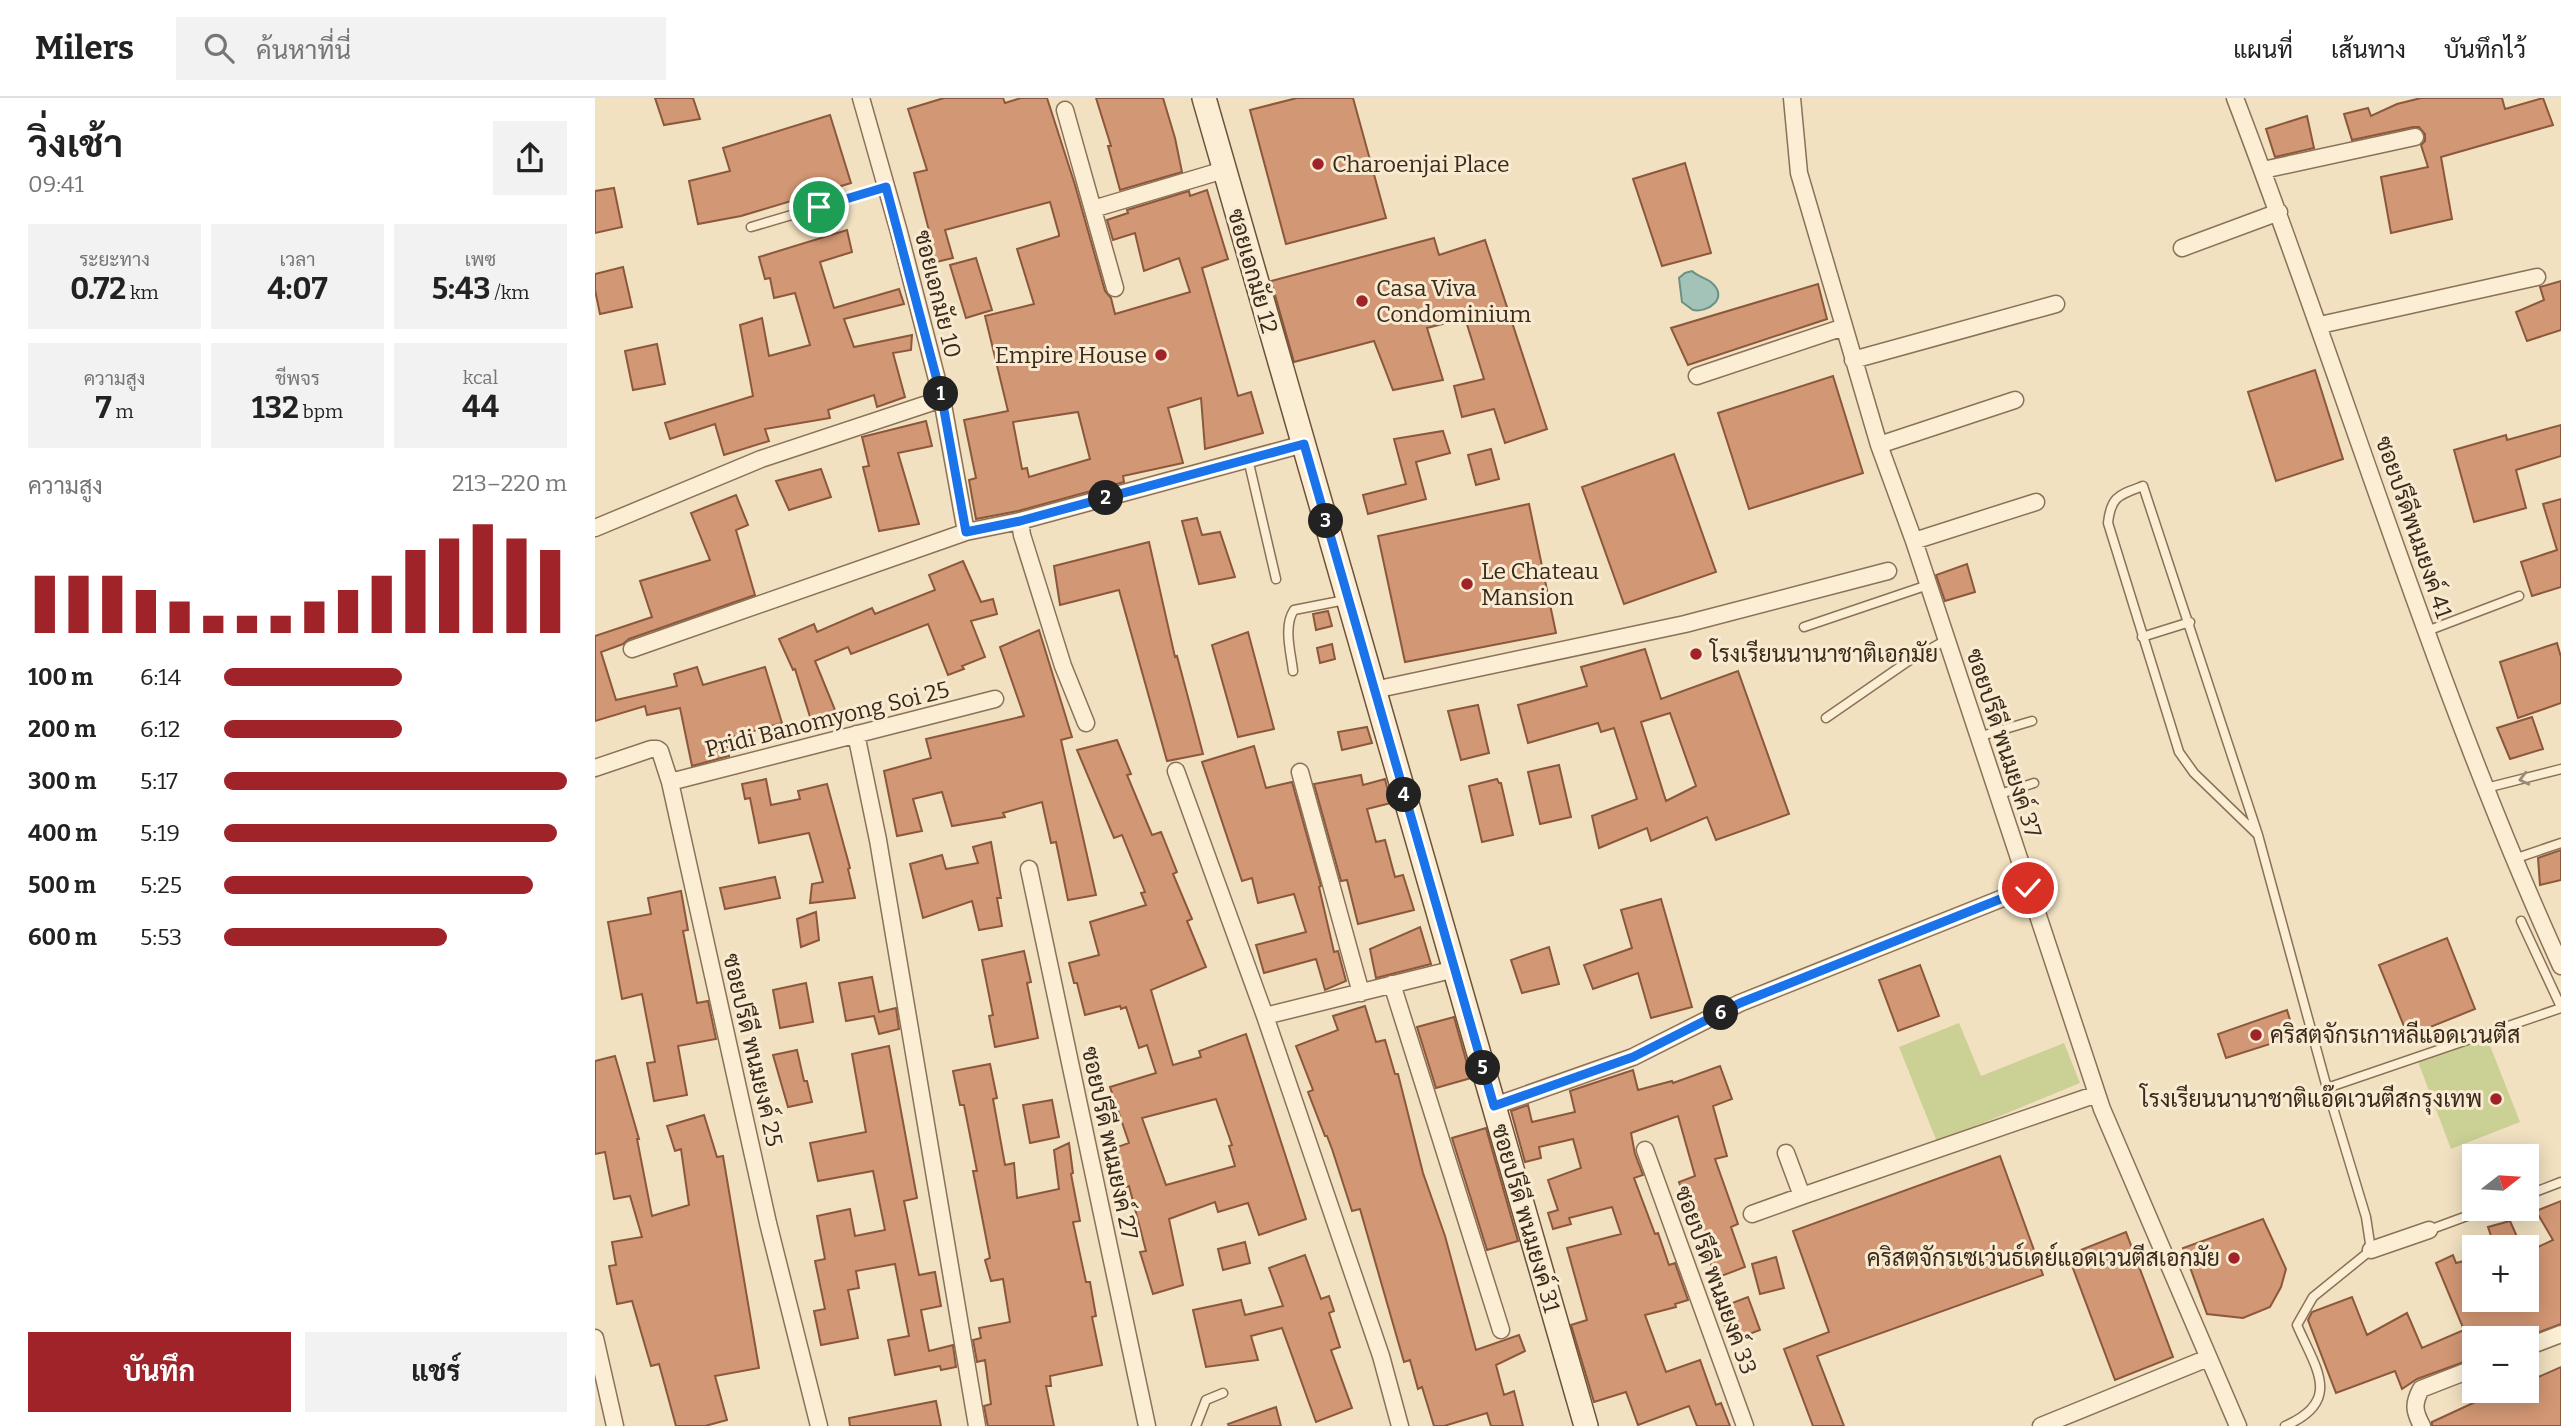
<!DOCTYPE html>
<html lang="th">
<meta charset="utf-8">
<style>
:root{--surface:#fff;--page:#f2f2f2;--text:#222;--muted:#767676;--line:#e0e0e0;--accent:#9f2328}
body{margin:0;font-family:Bitter,Sarabun,serif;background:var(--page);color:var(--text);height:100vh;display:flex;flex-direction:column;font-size:26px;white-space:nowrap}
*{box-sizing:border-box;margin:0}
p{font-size:23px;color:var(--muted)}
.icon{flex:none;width:38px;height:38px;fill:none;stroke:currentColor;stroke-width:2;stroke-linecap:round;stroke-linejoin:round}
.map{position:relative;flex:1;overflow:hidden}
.drawer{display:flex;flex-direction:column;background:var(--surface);width:595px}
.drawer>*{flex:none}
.needle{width:46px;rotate:73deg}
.fabs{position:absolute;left:1867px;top:1046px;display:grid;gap:14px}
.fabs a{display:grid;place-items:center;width:77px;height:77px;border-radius:0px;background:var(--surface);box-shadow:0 4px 18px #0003;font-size:35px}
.pin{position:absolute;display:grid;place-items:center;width:60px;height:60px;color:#fff;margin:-30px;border:4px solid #fff;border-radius:50%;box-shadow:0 2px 7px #0007}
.km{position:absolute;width:35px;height:35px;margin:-18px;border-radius:50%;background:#222;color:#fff;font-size:19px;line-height:35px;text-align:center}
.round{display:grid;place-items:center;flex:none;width:74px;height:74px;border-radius:0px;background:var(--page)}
.headline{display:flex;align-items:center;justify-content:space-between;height:119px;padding:0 28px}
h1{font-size:38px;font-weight:700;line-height:52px}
.metrics{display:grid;grid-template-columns:repeat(3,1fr);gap:10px;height:119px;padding:7px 28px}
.metrics div{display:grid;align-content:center;border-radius:0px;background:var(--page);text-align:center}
.metrics b{font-size:30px;font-weight:700}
.metrics small{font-size:19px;font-weight:400}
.metrics p{font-size:19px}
.chart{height:196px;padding:14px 28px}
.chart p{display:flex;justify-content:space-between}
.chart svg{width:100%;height:126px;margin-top:7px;stroke:var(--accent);stroke-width:6}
.cta{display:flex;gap:14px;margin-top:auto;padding:14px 28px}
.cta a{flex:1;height:80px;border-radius:0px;background:var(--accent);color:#fff;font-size:28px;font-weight:700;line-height:80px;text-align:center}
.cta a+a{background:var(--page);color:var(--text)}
ul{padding:0 28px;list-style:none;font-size:23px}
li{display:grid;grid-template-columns:112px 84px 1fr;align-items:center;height:52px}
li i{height:18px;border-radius:9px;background:var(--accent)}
header{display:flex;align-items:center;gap:42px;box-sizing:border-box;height:98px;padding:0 35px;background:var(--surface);border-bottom:2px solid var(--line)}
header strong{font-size:33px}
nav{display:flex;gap:38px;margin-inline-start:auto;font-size:24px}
.search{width:490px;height:63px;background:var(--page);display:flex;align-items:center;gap:18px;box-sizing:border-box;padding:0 24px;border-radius:0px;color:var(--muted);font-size:26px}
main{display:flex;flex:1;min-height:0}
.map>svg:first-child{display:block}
.green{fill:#cbd094}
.water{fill:#a4c3b8;stroke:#6a9186;stroke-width:2}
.building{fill:#d29774;stroke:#8c583b;stroke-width:2;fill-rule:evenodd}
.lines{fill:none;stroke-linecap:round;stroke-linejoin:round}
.lane-casing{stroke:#8b7157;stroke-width:11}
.street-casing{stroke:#8b7157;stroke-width:19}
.secondary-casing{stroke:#6d523a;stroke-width:26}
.lane{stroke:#fbeed4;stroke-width:8}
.street{stroke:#fbeed4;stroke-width:16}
.secondary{stroke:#fbeed4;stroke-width:23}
.oneway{stroke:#9a8c78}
.route-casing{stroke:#fff;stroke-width:14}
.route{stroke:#1a73e8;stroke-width:9}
.poi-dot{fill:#9f2328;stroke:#f8ebd1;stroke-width:2.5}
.labels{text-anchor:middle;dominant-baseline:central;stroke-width:6;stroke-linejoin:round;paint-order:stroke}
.poi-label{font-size:23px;fill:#3a2a1c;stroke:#f8ebd1;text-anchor:start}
.street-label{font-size:23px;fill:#3a2a1c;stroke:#f8ebd1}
</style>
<header>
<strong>Milers</strong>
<div class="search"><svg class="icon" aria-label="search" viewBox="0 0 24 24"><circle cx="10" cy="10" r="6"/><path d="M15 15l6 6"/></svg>ค้นหาที่นี่</div>
<nav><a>แผนที่</a><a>เส้นทาง</a><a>บันทึกไว้</a></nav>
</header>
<main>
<section class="drawer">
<div class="headline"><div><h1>วิ่งเช้า</h1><p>09:41</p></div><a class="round"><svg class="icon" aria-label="share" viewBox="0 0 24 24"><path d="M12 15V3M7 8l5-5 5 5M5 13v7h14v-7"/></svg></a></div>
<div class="metrics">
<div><p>ระยะทาง</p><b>0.72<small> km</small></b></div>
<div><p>เวลา</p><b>4:07</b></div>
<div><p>เพซ</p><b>5:43<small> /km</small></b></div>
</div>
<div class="metrics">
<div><p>ความสูง</p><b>7<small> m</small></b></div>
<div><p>ชีพจร</p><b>132<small> bpm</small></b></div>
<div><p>kcal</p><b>44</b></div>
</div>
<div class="chart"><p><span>ความสูง</span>213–220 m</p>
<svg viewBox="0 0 160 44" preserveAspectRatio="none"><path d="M5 44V24M15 44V24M25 44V24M35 44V29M45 44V33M55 44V38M65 44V38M75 44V38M85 44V33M95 44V29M105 44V24M115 44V15M125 44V11M135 44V6M145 44V11M155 44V15"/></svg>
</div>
<ul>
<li><b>100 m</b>6:14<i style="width:52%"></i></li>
<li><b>200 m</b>6:12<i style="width:52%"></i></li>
<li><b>300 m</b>5:17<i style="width:100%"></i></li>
<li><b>400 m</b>5:19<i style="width:97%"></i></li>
<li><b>500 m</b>5:25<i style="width:90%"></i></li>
<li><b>600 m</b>5:53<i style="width:65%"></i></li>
</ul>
<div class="cta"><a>บันทึก</a><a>แชร์</a></div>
</section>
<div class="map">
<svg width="1966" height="1328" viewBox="0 0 1966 1328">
<rect width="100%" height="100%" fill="#f1e1c1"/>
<!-- green -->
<path class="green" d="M1364,925l22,53 83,-33 16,40 -143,59 -38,-95z
M1890,935l35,89 -69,27 -34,-90z"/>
<!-- water -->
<path class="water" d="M1097,173c6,6 15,7 20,12 17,15 -4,30 -19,27l-11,-8 -3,-24 6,-5z"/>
<!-- building -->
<path class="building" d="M60,0h38l7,21 -36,6z
M349,0h59l2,5 16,-5h26l28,87 30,106 6,7 4,16 75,-22 -11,-34 -35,13 -9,-38 -22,7 -6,-20 21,-7 -1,-3 62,-19 1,5 17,-6 21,69 -26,9 36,128 13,-4 12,41 -58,16 -4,-51 -33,10 15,55 -60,13 1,6 -106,29 -42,8 -7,-39 7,-2 -12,-58 44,-9 -23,-95 49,-12 -17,-55 42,-13v-2l-9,-32 -105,28 8,28 -17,4 -7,-19 3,-1 -18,-69 13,-3 -19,-61zM483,314l12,47 -61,18 -2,-9 -5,1 -9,-47z
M501,0h67l12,40 7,34 -62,18 -12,-44h3z
M702,0h56l33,120 -100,26 -36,-134z
M1826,0h81l3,11 38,-11 10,27 -112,32 11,62 -61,14 -10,-56 47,-10 -7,-22 4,-4v-7l-6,-7h-6l-61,13 -8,-26 24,-6 3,8 26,-12z
M235,17l21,68 -110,33 -43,8 -9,-43 41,-10 -7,-23z
M1712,18l7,32 -39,9 -9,-28z
M1090,65l26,90 -49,13 -29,-87z
M19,90l8,39 -27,6v-42z
M252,132l5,22 -32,10 14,46 65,-19 5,15 -60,15 10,28 58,-12 -1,15 -18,3 12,44 -28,10 -3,-12 -46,15 2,8 -65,11 4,12 -45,14 -9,-31 -45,15 -5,-16 88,-27 -13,-71 22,-7 7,38 41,-11 -15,-52 -21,5 -4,-20 -5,1 -6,-22z
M839,140l5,17 46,-15 62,189 -42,14 -11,-34 -32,8 -8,-31 30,-7 -19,-61 -38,10 16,52 -50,10 -19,-49 -80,21 -23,-81z
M381,160l16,52 -26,8 -16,-53z
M28,169l9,40 -32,7 -5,-24v-16z
M1966,183v49l-34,11 -11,-29 28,-12 -4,-13z
M1223,186l9,35 -139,46 -17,-37z
M62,246l8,40 -32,6 -8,-39z
M1720,272l28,89 -67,22 -28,-89z
M1238,278l30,97 -114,36 -31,-96z
M331,323l6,25 -34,7 21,71 -40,7 -16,-64 6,-1 -7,-29z
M1966,327v31l-45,14 10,38 -52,14 -20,-72 52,-15 1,5z
M848,333l7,22 -34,9 10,37 -58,15 -5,-19 43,-11 -12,-45z
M896,351l8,30 -23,6 -8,-30z
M1079,356l42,118 -92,32 -42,-117z
M226,371l10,28 -42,13 -13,-29z
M141,397l12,30 -12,5 19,65 -126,44 -6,5 -22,8 15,48 61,-14 -3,-12 23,-7 6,18 62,-18 17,56 -57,16 4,17 -37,10 -12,-58 -33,7 -2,-9 -50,15v-85l57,-19 -12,-36 70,-21 -19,-47z
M1966,401v88l-29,9 -11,-34 36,-12 -14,-46z
M934,406l27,129 -151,29 -27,-126z
M602,420l5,17 18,-3 15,45 -36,7 -17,-63z
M554,444l26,115 2,-1 26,98 -36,7 -48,-171 -59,15 -6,-39z
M368,463l18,41 12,-3 4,15 -26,7 14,36 -23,9 2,3 -16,6 -20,-51 -77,30 -3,-7 -33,14 20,49 -24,10 -16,-51 -2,1 -14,-31 35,-15 3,8 55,-24 3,6 60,-24 -6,-15z
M1372,466l8,28 -30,9 -9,-26z
M733,513l4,15 -16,4 -3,-16z
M444,532l33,107 -11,3 35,155 -28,5 -12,-58 -5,1 -9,-41 -39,11 2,4 -53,9 -10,-34 -29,7 9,32 -25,5 -13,-65 47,-13 -5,-19 98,-23 -24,-69z
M653,534l26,97 -36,8 -26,-92z
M1962,545l4,14v46l-43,15 -18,-56z
M737,546l3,15 -15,4 -3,-15z
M1050,551l16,50 77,-28 51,143 -73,26 -9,-23 -56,24 -4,-13 -48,20 -7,-32 45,-17 -23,-71 -13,4 -3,-9 -70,20 -10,-38 69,-19 -6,-19zM1075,615l26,73 -30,15 -25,-79z
M883,607l11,48 -28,7 -13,-49z
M1937,619l11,32 -33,10 -13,-31z
M772,629l5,16 -30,7 -4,-18z
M522,642l14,34 -4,1 25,60 9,-3 16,40 -4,2 19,45 -5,2 19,46 -55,23 22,75 28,-8 -2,-6 47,-17 60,185 -47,16 -11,-32 -30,9 -3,-10 -46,17 14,66 -30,9 -13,-42 6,-1 -17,-65 -3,1 -14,-38 17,-6 -19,-56 46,-14 -9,-28 -8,3 -13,-41 -5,2 -1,-3 -35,9 -8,-32h-3l-5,-20 30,-8 -9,-33 56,-17 -5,-12 4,-1 -23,-57 -8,3 -37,-88zM621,1001l16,46 -3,1 6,20 -69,19 -24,-67z
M659,648l12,42 26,-6 29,104 -2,1 15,65 4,-1 8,30 -21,9 -9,-31 -52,14 -8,-28 50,-13 -12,-38 -36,9 -6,-25 -10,3 -40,-119z
M964,667l12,52 -31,7 -12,-52z
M766,677l2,10 22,-6 6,24 -24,6 9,33 9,-2 10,37 8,-2 11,35 -56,14 -11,-44 -6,1 -27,-97z
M171,681l5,26 29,-6 -2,-8 29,-7 23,84 -2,1 7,29 -45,5 2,-19 11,-2 -14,-49 -50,10 -9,-45 -5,1 -3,-15z
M902,681l2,4h2l12,52 -31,7 -13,-56z
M396,744l10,56h-4l5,28 -23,4 -7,-29 -49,17 -13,-54 32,-9 4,14 32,-6 -5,-16z
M1966,752v30l-21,5 -2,-27z
M180,779l5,21 -55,11 -5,-21z
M86,793l7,39 -5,1 14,72 11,-2 8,38 -38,7 9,49 -33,6 -7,-38 8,-1 -13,-68 -20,5 -14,-77 43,-8 -3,-16z
M1066,801l31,108 -41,11 -13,-45 -45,16 -9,-24 48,-17 -11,-38z
M221,814l3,28 -18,7 -4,-28z
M825,829l11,37 -55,14 -6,-29z
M1852,840l28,71 -67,27 -29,-71z
M954,849l10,37 -37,9 -11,-33z
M429,853l7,31 -4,1 11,55 -43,9 -6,-31 4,-1 -11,-55z
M1325,867l19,51 -41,15 -19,-51z
M277,879l7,35 17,-4 3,21 -20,5 -5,-18 -28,5 -7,-38z
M211,885l7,39 -33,6 -7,-38z
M770,908l11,36 9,-2 10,34h3l25,99 22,63 31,114 43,-15 6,16 -29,14 8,30 10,-4 9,35h-32l-4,-13 -43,13h-10l-12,-39 -4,2 -8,-29 -6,2 -44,-153 -8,2 -20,-62 -5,-13h-2l-17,-44 5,-2 -17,-44 42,-16 -5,-14z
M1692,912l8,26 -69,22 -8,-24z
M859,919l17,61 -35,10 -19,-61z
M294,948l28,152 -13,3 15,74 16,-3 6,34 -20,4 8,41 24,-6 3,22 -15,3 -1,-4 -45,9 -7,-35 21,-4 -14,-72 -39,7 3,17 -11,2 10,48 -37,7 -7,-34 11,-2 -10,-48 10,-2 -8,-43 33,-7 5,27 30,-6 -12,-59 -55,10 -8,-38 56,-11 -14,-78z
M202,952l7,31h3l5,21 -24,5 -15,-52z
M20,958l24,83h-2l15,77 37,-11 -8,-56 -6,2 -8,-25 37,-11 13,42 6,-1 36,212 -44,8 12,44 -22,6h-29l-17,-62 -8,2 -19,-65 -15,3 -8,-38 7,-1 -4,-23 30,-5 -12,-41 -16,3 -9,-47 -10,2v-93z
M395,966l7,34 -4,1 12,66 9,-2 3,35 42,-9 -5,-39 15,-7 4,30 -2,1 9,47 -7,1 13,60h4l6,34 -4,1 10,48 -52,11 1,10h-5l8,40h-66l-1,-4 -3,-16 7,-2 -6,-44 -8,2 -4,-22 8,-2 -2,-10 31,-6 -7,-43 -12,2 -6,-21 5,-2 -17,-87h4l-13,-66h-4l-7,-34z
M1125,968l12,33 -19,7 14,50 -12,3 23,65 -7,3 14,40 -29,11 -15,-41 -3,1 -19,-56 16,-6 -17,-60 -47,17 4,21 8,21 -9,3 21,56 3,-1 11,32 6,-2 13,37 -13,4 1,3 -31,8 21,57 34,-12 16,45 5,-2 9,23h-33l-8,-20 -51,19 -12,-33 -32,10 -23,-77 16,-5 -20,-72 54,-14 -9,-27 -43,11 2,6 -18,5 -5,-16 10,-3 -10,-30 33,-12 -8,-29 -34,8 2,11 -16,4 -14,-51 17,-6 4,17 43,-10 -5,-21 63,-21 5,20 34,-9 1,2z
M457,1002l7,37 -29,6 -7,-38z
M891,1030l32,113 -31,9 -35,-112z
M1405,1058l43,119 -226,81 27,70h-31l-29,-77 45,-17 -36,-101z
M1966,1103v123l-40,15h-46v19l-58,21 -15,10 -7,-18 -59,22 -28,-73 4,-8 40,-15 15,38 40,-22 15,35 42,-18 -28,-67 17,-8 3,8 19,-5v42h52v-48l26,-12 -17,-29z
M1668,1121l23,50 -5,18 -11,20 -27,11 -36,-4 -24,-66z
M1915,1123l12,27h-27l-7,-21z
M1531,1134l47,125 -58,23 -47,-125z
M650,1144l5,21 -27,7 -5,-21z
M710,1157l16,44 8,-3 5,15 -5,2 11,34 -9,3 21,58 -36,14 -34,-94 -31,8 7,24 -52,7 -13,-57 48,-10 4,15 38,-9 -14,-38z
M1181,1159l8,31 -24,6 -8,-30z
M1153,1199l12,33 -29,11 -12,-33z
M1966,1269v59h-129v-4l67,-31h28v-9z
M341,1303l5,25h-91l-1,-8z
M681,1309l5,19h-52l-1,-2z"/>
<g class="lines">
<!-- lane casing -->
<g class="lane-casing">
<path id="lane" d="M156,129l135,-40
M653,361l28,120
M1209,529l124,-42
M1832,533l92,-35
M1547,539l48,-15
M698,573c-2,-18 -10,-45 1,-61l51,-10
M1231,620l81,-56 39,-22
M1383,639l54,-16
M1891,690l75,-19
M1402,697l37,-12
M1663,737l-64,-62 -15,-21 -71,-229c3,-27 11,-28 35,-37l115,349 69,253 39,129 5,33 -58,47 -16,28c19,44 46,76 -12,101
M1919,761l47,-16
M1926,823l40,86
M1732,990l234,-80
M1932,1097l34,-13
M1834,1132l57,-21
M601,1328l10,-26 17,-7"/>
</g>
<!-- street casing -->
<g class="street-casing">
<path id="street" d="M266,0l38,134 43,167 24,133 54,-11 284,-77
M1197,0l7,75 80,272 35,96 188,568 136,317
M1640,0c111,289 198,587 326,868
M470,12l50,178
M1668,72l152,-33
M498,111l131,-39
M1587,150l97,-36
M1725,227l217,-48
M1258,262l203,-56
M1102,278l147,-49
M1284,347l136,-45
M425,423l2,14 41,131 23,57
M0,430l166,-69 181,-60
M1319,443l122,-39
M37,551l334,-117
M779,592l311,-66 203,-53
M261,636l22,106 99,586
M0,670l56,-19h6l3,2 10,31 98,441 51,203
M581,673l89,245 116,340 19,70
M705,674l61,221
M75,684l325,-83
M434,771l118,557
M797,886l109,346
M670,918l190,-47
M899,1008l139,-49 107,-54 288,-115
M1050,1052l100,276
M1207,1098l295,-102
M1157,1116l50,-18 -16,-43
M1776,1152l58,-20
M0,1240l20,88
M1932,1249l34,-13
M1446,1328l167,-68
M1827,1328c-8,-15 -9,-22 -1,-37l54,-21"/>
</g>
<!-- secondary casing -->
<g class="secondary-casing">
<path id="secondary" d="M609,0l382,1328"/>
</g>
<!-- lane -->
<use href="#lane" class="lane"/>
<!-- street -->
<use href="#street" class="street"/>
<!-- secondary -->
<use href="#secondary" class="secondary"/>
</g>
<!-- one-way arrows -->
<defs><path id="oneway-chevron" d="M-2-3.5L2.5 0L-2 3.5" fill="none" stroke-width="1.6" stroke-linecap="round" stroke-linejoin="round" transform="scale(1.75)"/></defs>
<use class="oneway" href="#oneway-chevron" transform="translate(1929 681) rotate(166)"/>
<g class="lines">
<!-- route casing -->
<g class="route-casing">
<path id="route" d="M224,109l67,-20 56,212 24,133 54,-11 284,-77 190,662 139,-49 107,-54 288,-115"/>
</g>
<!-- route -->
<use href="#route" class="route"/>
</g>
<!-- markers -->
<g class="poi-dot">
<circle cx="723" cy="66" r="7"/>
<circle cx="767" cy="203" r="7"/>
<circle cx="566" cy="257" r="7"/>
<circle cx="872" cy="486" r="7"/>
<circle cx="1101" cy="556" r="7"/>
<circle cx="1661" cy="937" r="7"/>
<circle cx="1901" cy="1001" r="7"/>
<circle cx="1639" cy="1160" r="7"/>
</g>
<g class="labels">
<!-- poi labels -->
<g class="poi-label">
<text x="737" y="66">Charoenjai Place</text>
<text x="781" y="190">Casa Viva<tspan x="781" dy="26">Condominium</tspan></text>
<text x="552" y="257" text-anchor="end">Empire House</text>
<text x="886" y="473">Le Chateau<tspan x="886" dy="26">Mansion</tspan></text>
<text x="1115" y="556">โรงเรียนนานาชาติเอกมัย</text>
<text x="1675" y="937">คริสตจักรเกาหลีแอดเวนตีส</text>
<text x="1887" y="1001" text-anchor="end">โรงเรียนนานาชาติแอ๊ดเวนตีสกรุงเทพ</text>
<text x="1625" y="1160" text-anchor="end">คริสตจักรเซเว่นธ์เดย์แอดเวนตีสเอกมัย</text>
</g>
<!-- street labels -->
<g class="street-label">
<text transform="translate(658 173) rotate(74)">ซอยเอกมัย 12</text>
<text transform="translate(343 196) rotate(76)">ซอยเอกมัย 10</text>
<text transform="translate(1819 429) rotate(71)">ซอยปรีดีพนมยงค์ 41</text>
<text transform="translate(232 621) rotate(-14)">Pridi Banomyong Soi 25</text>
<text transform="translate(1409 645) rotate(72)">ซอยปรีดี พนมยงค์ 37</text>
<text transform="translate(158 952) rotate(77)">ซอยปรีดี พนมยงค์ 25</text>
<text transform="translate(515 1045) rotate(78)">ซอยปรีดี พนมยงค์ 27</text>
<text transform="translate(931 1120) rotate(74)">ซอยปรีดี พนมยงค์ 31</text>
<text transform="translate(1121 1182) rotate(70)">ซอยปรีดี พนมยงค์ 33</text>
</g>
</g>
</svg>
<div class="fabs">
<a><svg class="needle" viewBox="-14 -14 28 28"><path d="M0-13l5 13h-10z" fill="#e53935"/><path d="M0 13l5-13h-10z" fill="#767676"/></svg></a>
<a>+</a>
<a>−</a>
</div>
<div class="pin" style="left:224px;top:109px;background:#1e9e55"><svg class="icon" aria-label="arrive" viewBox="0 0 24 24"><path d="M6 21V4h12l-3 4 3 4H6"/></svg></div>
<div class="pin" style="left:1433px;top:790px;background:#d93025"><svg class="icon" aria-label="check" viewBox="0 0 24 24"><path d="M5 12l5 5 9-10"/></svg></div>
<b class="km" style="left:346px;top:296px">1</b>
<b class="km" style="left:511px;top:400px">2</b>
<b class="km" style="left:731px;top:423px">3</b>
<b class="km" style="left:809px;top:697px">4</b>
<b class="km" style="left:888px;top:970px">5</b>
<b class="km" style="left:1126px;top:915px">6</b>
</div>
</main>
